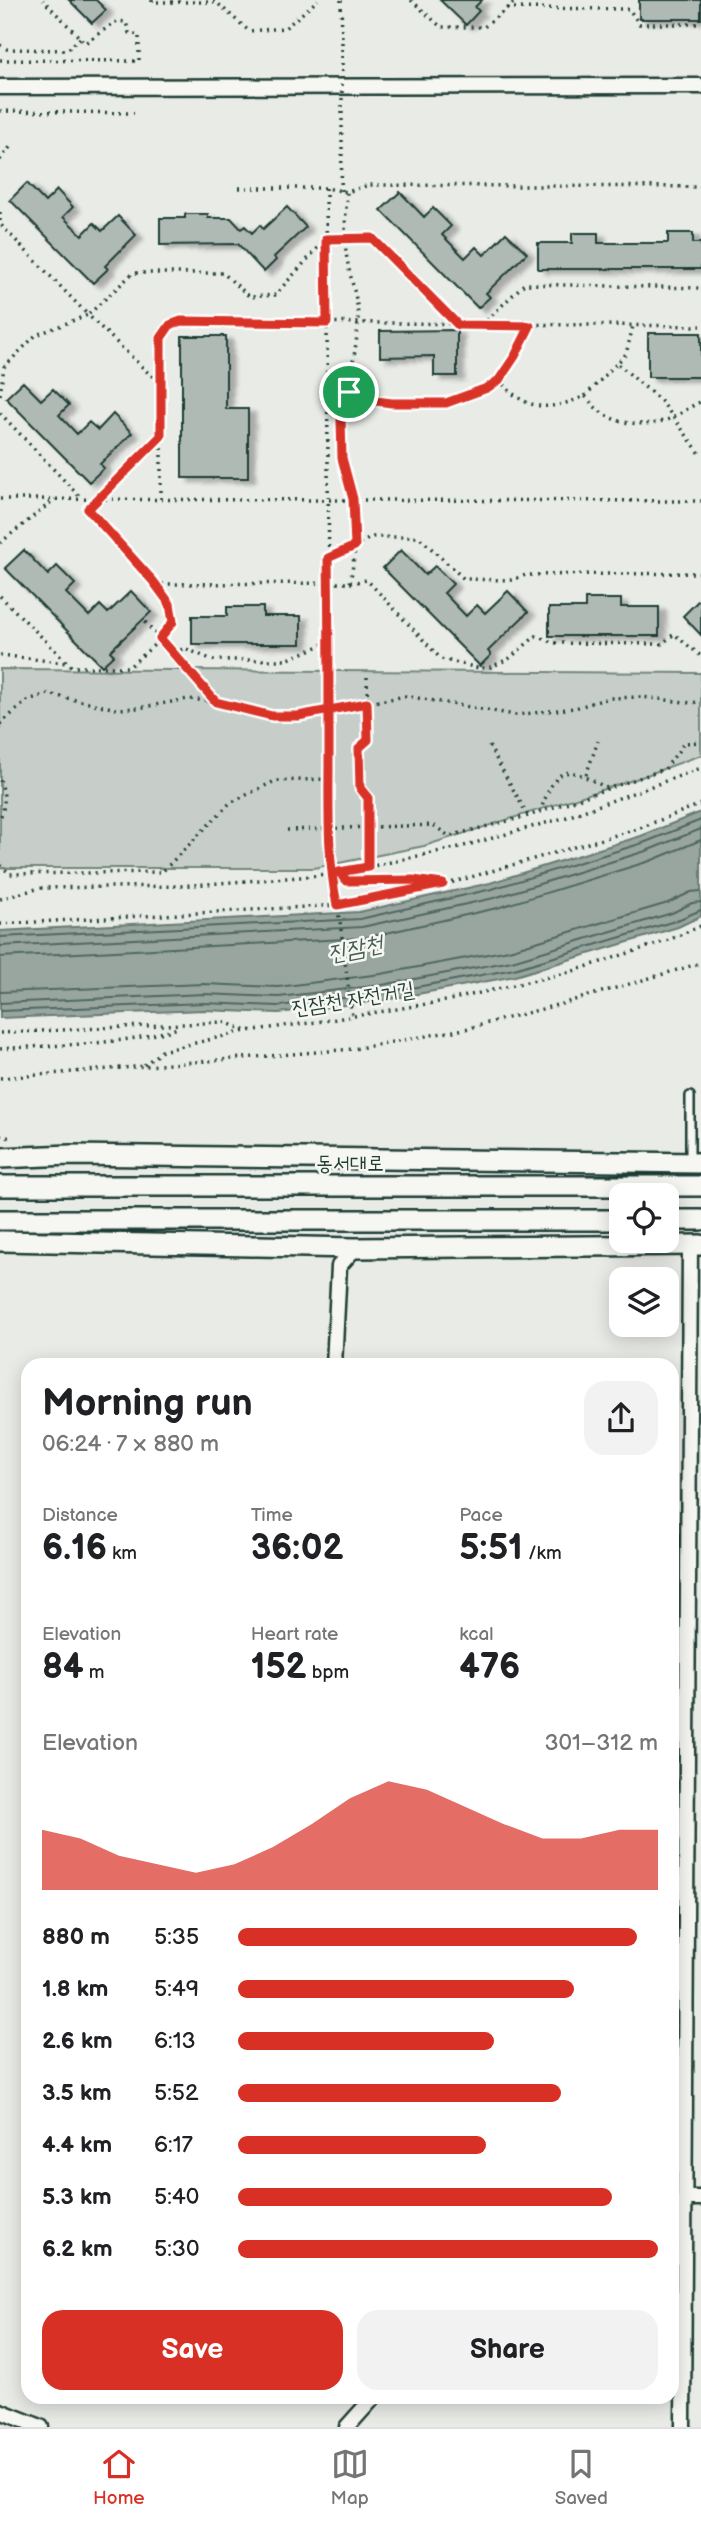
<!DOCTYPE html>
<meta charset="utf-8">
<style>
:root{--surface:#fff;--page:#f2f2f2;--text:#202124;--muted:#757577;--line:#e0e0e0;--accent:#d93025}
body{margin:0;font-family:"Balsamiq Sans","Poor Story",sans-serif;background:var(--page);color:var(--text);height:100vh;display:flex;flex-direction:column;font-size:26px;white-space:nowrap}
*{box-sizing:border-box;margin:0}
p{font-size:23px;color:var(--muted)}
.icon{flex:none;width:38px;height:38px;fill:none;stroke:currentColor;stroke-width:2;stroke-linecap:round;stroke-linejoin:round}
.map{position:relative;flex:1;overflow:hidden}
.details{position:absolute;left:21px;top:1358px;width:658px;height:1046px;display:flex;flex-direction:column;background:var(--surface);border-radius:21px;box-shadow:0 4px 18px #0003}
.details>*{flex:none}
.tools{position:absolute;left:609px;top:1183px;display:grid;gap:14px}
.tools a{display:grid;place-items:center;width:70px;height:70px;border-radius:14px;background:var(--surface);box-shadow:0 4px 18px #0003;font-size:35px}
.pin{position:absolute;display:grid;place-items:center;width:60px;height:60px;color:#fff;margin:-30px;border:4px solid #fff;border-radius:50%;box-shadow:0 2px 7px #0007}
.round{display:grid;place-items:center;flex:none;width:74px;height:74px;border-radius:21px;background:var(--page)}
.overview{display:flex;align-items:center;justify-content:space-between;height:119px;padding:0 21px}
h1{font-size:38px;font-weight:600;line-height:52px}
.metrics{display:grid;grid-template-columns:repeat(3,1fr);gap:10px;height:119px;padding:7px 21px}
.metrics div{display:grid;align-content:center}
.metrics b{font-size:35px;font-weight:600}
.metrics small{font-size:19px;font-weight:400}
.metrics p{font-size:19px}
.chart{height:196px;padding:14px 21px}
.chart p{display:flex;justify-content:space-between}
.chart svg{width:100%;height:126px;margin-top:7px;fill:var(--accent);opacity:.7}
.action{display:flex;gap:14px;margin-top:auto;padding:14px 21px}
.action a{flex:1;height:80px;border-radius:21px;background:var(--accent);color:#fff;font-size:28px;font-weight:600;line-height:80px;text-align:center}
.action a+a{background:var(--page);color:var(--text)}
ul{padding:0 21px;list-style:none;font-size:23px}
li{display:grid;grid-template-columns:112px 84px 1fr;align-items:center;height:52px}
li i{height:18px;border-radius:9px;background:var(--accent)}
.tab-bar{display:flex;justify-content:space-around;align-items:center;height:98px;border-top:2px solid var(--line);background:var(--surface);font-size:19px;color:var(--muted)}
.tab-bar a{display:grid;justify-items:center;gap:4px}
.tab-bar .on{color:var(--accent)}
.map>svg:first-child{display:block}
.green{fill:#c7cec9;stroke:#73867e;stroke-width:2}
.water{fill:#99a6a0;stroke:#687c75;stroke-width:2}
.lines{fill:none;stroke-linecap:round;stroke-linejoin:round}
.shore{stroke:#50675f;stroke-width:2}
.building{fill:#b0bab5;stroke:#1f3d34;stroke-width:2;filter:url(#shadow)}
.lane-casing{stroke:#1f3d34;stroke-width:12}
.street-casing{stroke:#1f3d34;stroke-width:19}
.secondary-casing{stroke:#1f3d34;stroke-width:24}
.path{stroke:#1f3d34;stroke-width:3.5;stroke-dasharray:2 5;stroke-linecap:butt}
.lane{stroke:#f6f6f2;stroke-width:7}
.street{stroke:#f6f6f2;stroke-width:14}
.secondary{stroke:#f6f6f2;stroke-width:19}
.path-bridge{stroke:#1f3d34;stroke-width:3.5;stroke-dasharray:2 5;stroke-linecap:butt}
.route-casing{stroke:#fff;stroke-width:14}
.route{stroke:#d93025;stroke-width:9}
.labels{text-anchor:middle;dominant-baseline:central;stroke-width:5;stroke-linejoin:round;paint-order:stroke}
.street-label{font-size:21px;fill:#1f3d34;stroke:#f6f6f2}
.water-label{font-size:23px;font-style:italic;fill:#445c54;stroke:#f6f6f2}
</style>
<div class="map">
<svg width="701" height="2427" viewBox="0 0 701 2427">
<defs>
<filter id="shadow"><feDropShadow dx="7" dy="4" stdDeviation="2" flood-color="#0004"/></filter>
</defs>
<rect width="100%" height="100%" fill="#e9ebe7"/>
<filter id="ink" filterUnits="userSpaceOnUse"><feTurbulence type="fractalNoise" baseFrequency=".0143" numOctaves="2"/><feDisplacementMap in="SourceGraphic" scale="14" xChannelSelector="R" yChannelSelector="G"/><feConvolveMatrix kernelMatrix="1 2 1 2 8 2 1 2 1" color-interpolation-filters="sRGB"/></filter>
<g filter="url(#ink)">
<!-- green -->
<path class="green" d="M0,669l701,4v82l-68,25 -209,66 -110,22h-314z"/>
<!-- water -->
<path class="water" d="M701,812v104l-23,11 -163,49 -130,24 -106,13 -75,-3 -204,8v-87l359,-19 131,-29 151,-47z"/>
<g class="lines">
<!-- shore -->
<path class="shore" d="M0,937l360,-18 132,-30 151,-46 58,-23
M0,946l362,-19 132,-29 152,-47 55,-22
M0,957l364,-19 133,-30 153,-47 51,-21
M0,992l204,-8 74,3 103,-13 128,-24 159,-47 23,-11 10,-1
M0,1003l204,-9 75,3 103,-12 130,-24 160,-48 20,-10 9,-1
M0,1011l204,-8 75,3 105,-13 130,-24 161,-48 26,-11"/>
</g>
<!-- building -->
<path class="building" d="M69,0h27l10,10 -14,13z
M440,0h42l-7,7 4,4 -13,14z
M639,0h62v19h-62z
M27,183l18,19 12,-12 16,17 -10,10 19,18 12,-12 8,8 16,-15 18,19 -31,31 3,3 -15,14 -83,-83z
M400,192l24,25 9,-9 18,18 -9,9 23,23 11,-11 8,8 22,-22 21,20 -41,40 4,4 -12,11 -97,-98z
M287,207l19,20 -32,30 2,3 -12,12 -26,-28 -78,1v-27h25v-4h23v4h23l10,11 4,-3 7,7 8,-8 3,4z
M572,233h26v10h70v-10h25v10h8v26h-163v-26h34z
M457,330v46h-23v-20l-54,1v-26z
M648,333h53v44h-53z
M182,336h44v73h22v69h-66z
M23,382l18,18 12,-11 16,16 -10,10 18,19 12,-12 9,8 15,-16 19,19 -32,31 4,4 -15,14 -83,-84z
M24,550l24,25 9,-9 18,18 -9,9 23,23 11,-11 8,8 23,-22 20,21 -41,39 4,4 -12,11 -97,-98z
M401,550l24,25 10,-9 18,18 -9,9 22,23 11,-11 8,8 23,-22 20,21 -40,39 3,4 -11,11 -97,-98z
M701,598v37l-18,-19z
M585,599h36v8h38v29h-110v-28h36z
M227,607h36v9h38v28h-109v-28h35z"/>
<g class="lines">
<!-- lane casing -->
<g class="lane-casing">
<path id="lane" d="M690,1096v67"/>
</g>
<!-- street casing -->
<g class="street-casing">
<path id="street" d="M0,87l701,-1
M334,1365l5,-99 16,-18
M684,2198h17
M0,2411l41,16
M347,2427l26,-29
M683,2427l7,-1182"/>
</g>
<!-- secondary casing -->
<g class="secondary-casing">
<path id="secondary" d="M0,1158l70,-3 631,8
M0,1186h701
M0,1220h621
M667,1220h34
M0,1241l355,7 346,-3"/>
</g>
<!-- path -->
<path class="path" d="M152,0v2h64l33,29 36,-3 33,-28
M341,0l1,42
M411,0l30,27h43l33,-27
M507,8l122,1 10,15h62
M0,45l7,4 60,1 13,-12
M0,60l139,1v-26l-10,-2 -3,-11 -9,-1 -32,22 -42,-43
M0,111l134,2
M0,160l11,-14
M239,188h87l21,4 22,-7 332,2
M326,188l5,685 9,49 12,94
M341,191l1,-40
M0,212v12l88,91 45,-42h90l27,24 25,-2 51,-56 46,-1 87,87
M482,325l42,-41 177,4
M618,364l44,38 39,53
M327,377c13,9 26,20 42,24 44,9 92,2 130,-21 27,31 49,32 86,16 5,5 10,12 16,16 20,15 54,15 75,4 9,-5 16,-11 25,-14
M499,380l16,-24 15,-31
M0,395l4,-28 32,-32 52,-20 74,71
M585,396l41,-42 7,-28
M0,413l82,86
M161,436l-73,73 69,75 193,-1c5,-27 8,-57 3,-85 -3,-14 -10,-27 -11,-41 -5,-45 15,-91 16,-138 0,-24 -10,-45 -12,-68 -2,-19 0,-40 1,-59
M0,499l701,2
M161,499v-161l9,-13 11,-4 520,5
M0,543l55,-44
M328,558l45,-21h46l45,42 47,1 15,-5 175,-2
M350,583l17,-3 74,79 37,9 13,-1 19,-9 26,-22 19,7 107,1 12,-10 27,22
M0,596l72,71h57l25,-22 19,-23 -3,-18 -13,-19
M145,622l70,79
M175,654l9,-6 29,12h73l43,-18
M0,655l67,8
M367,677l1,63 -8,8v40l8,10v69
M0,724l28,-24 20,-6 69,15 21,-1 50,-9 22,2 62,15h26l108,-20 109,19 60,-7 34,-10 33,-1 50,6 9,-2
M489,746l39,70
M586,775l12,-34
M0,780c5,13 6,25 0,38
M540,812c18,-51 27,-46 70,-22
M287,830l146,-5 16,11 79,-20 137,-47 19,-26 17,-1
M0,865l10,9 152,-2 68,-69 45,-22 54,-2
M339,872l8,9 66,-1 28,4
M0,899l40,-11 139,-2 134,-10 55,-9 96,-21 103,-29 134,-49
M0,924l341,-19 106,-21 193,-56 61,-24
M0,1033l224,-11 23,9 77,-10 121,-20 125,-29 96,-31 35,-15
M0,1049c59,-5 121,-3 178,-21
M144,1065l18,-14 83,-20
M0,1078l353,-29 112,-20 96,-25 140,-41
M0,1136l12,2"/>
<!-- lane -->
<use href="#lane" class="lane"/>
<!-- street -->
<use href="#street" class="street"/>
<!-- secondary -->
<use href="#secondary" class="secondary"/>
<!-- path-bridge -->
<path class="path-bridge" d="M342,42v109"/>
</g>
</g>
<g class="lines" filter="url(#ink)">
<!-- route casing -->
<g class="route-casing">
<path id="route" d="M349,392l-8,28 1,38 11,41 2,47 -27,12c1,66 1,132 1,198 0,50 -2,100 8,149l106,-21 -30,-4 -66,1 -8,-9 29,-5v-69l-8,-10 -1,-40 9,-8 -1,-37 -69,13h-26l-56,-14 -56,-64 13,-16 -3,-18 -17,-23 -65,-72 73,-73v-98l9,-13 11,-4 146,2 -1,-84 46,-1 86,87 72,1 -15,30 -16,24 -12,8 -41,15h-54l-24,-3 -19,-8"/>
</g>
<!-- route -->
<use href="#route" class="route"/>
</g>
<g class="labels">
<!-- street labels -->
<g class="street-label">
<text transform="translate(353 999) rotate(-9)">진잠천 자전거길</text>
<text x="350" y="1163">동서대로</text>
</g>
<!-- water labels -->
<g class="water-label">
<text transform="translate(355 949) rotate(-11)">진잠천</text>
</g>
</g>
</svg>
<div class="tools">
<a><svg class="icon" aria-label="locate" viewBox="0 0 24 24"><circle cx="12" cy="12" r="6"/><path d="M12 2v4M12 18v4M2 12h4M18 12h4"/></svg></a>
<a><svg class="icon" aria-label="layers" viewBox="0 0 24 24"><path d="M12 4l9 5-9 5-9-5zM3 14l9 5 9-5"/></svg></a>
</div>
<div class="pin" style="left:349px;top:392px;background:#1e9e55"><svg class="icon" aria-label="arrive" viewBox="0 0 24 24"><path d="M6 21V4h12l-3 4 3 4H6"/></svg></div>
<section class="details">
<div class="overview"><div><h1>Morning run</h1><p>06:24 · 7 × 880 m</p></div><a class="round"><svg class="icon" aria-label="share" viewBox="0 0 24 24"><path d="M12 15V3M7 8l5-5 5 5M5 13v7h14v-7"/></svg></a></div>
<div class="metrics">
<div><p>Distance</p><b>6.16<small> km</small></b></div>
<div><p>Time</p><b>36:02</b></div>
<div><p>Pace</p><b>5:51<small> /km</small></b></div>
</div>
<div class="metrics">
<div><p>Elevation</p><b>84<small> m</small></b></div>
<div><p>Heart rate</p><b>152<small> bpm</small></b></div>
<div><p>kcal</p><b>476</b></div>
</div>
<div class="chart"><p><span>Elevation</span>301–312 m</p>
<svg viewBox="0 0 160 44" preserveAspectRatio="none"><path d="M0 44V23L10 26L20 32L30 35L40 38L50 35L60 29L70 21L80 12L90 6L100 9L110 15L120 21L130 26L140 26L150 23L160 23V44z"/></svg>
</div>
<ul>
<li><b>880 m</b>5:35<i style="width:95%"></i></li>
<li><b>1.8 km</b>5:49<i style="width:80%"></i></li>
<li><b>2.6 km</b>6:13<i style="width:61%"></i></li>
<li><b>3.5 km</b>5:52<i style="width:77%"></i></li>
<li><b>4.4 km</b>6:17<i style="width:59%"></i></li>
<li><b>5.3 km</b>5:40<i style="width:89%"></i></li>
<li><b>6.2 km</b>5:30<i style="width:100%"></i></li>
</ul>
<div class="action"><a>Save</a><a>Share</a></div>
</section>
</div>
<nav class="tab-bar">
<a class="on"><svg class="icon" aria-label="home" viewBox="0 0 24 24"><path d="M3 11l9-7 9 7M6 9v11h12V9"/></svg>Home</a>
<a><svg class="icon" aria-label="map" viewBox="0 0 24 24"><path d="M3 6l6-2 6 2 6-2v14l-6 2-6-2-6 2zM9 4v14M15 6v14"/></svg>Map</a>
<a><svg class="icon" aria-label="saved" viewBox="0 0 24 24"><path d="M7 4h10v16l-5-4-5 4z"/></svg>Saved</a>
</nav>
